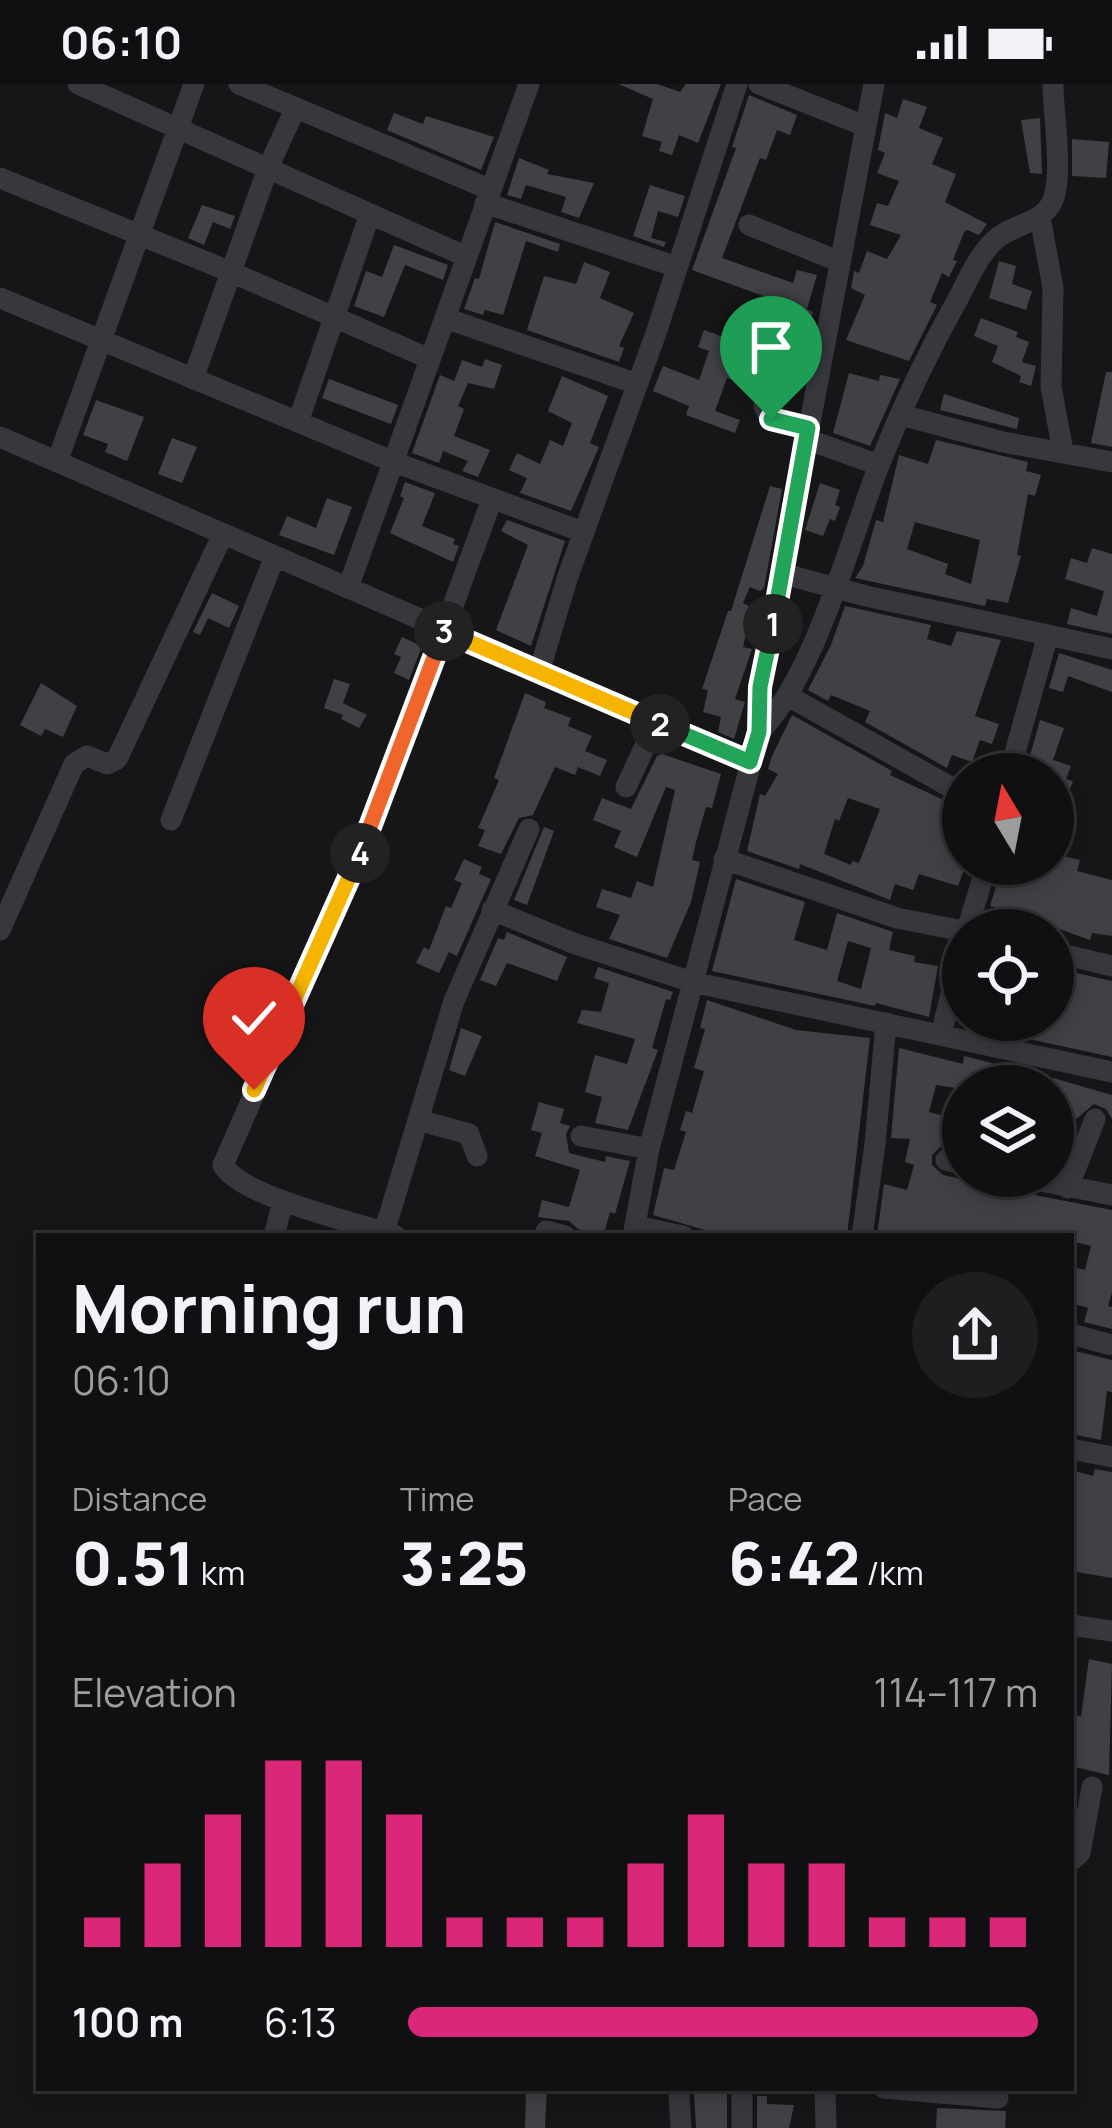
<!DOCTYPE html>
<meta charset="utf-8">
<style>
:root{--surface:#101012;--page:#1e1e20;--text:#f1f3f6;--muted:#9c9d9f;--line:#303032;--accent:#db2777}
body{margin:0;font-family:Manrope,sans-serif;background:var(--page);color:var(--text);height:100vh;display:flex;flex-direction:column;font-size:45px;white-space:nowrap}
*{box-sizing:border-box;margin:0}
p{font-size:39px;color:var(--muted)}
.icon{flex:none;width:66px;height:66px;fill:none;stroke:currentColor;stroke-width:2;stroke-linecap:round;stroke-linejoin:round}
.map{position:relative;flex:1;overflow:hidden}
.panel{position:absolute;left:36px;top:1149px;width:1038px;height:858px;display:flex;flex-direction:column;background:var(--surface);border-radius:0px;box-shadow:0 6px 18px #0003,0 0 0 3px var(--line)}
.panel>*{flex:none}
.needle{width:78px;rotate:350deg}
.fabs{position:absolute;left:942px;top:669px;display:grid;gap:24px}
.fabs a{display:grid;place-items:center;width:132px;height:132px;border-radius:50%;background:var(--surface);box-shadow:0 6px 18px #0003,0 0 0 3px var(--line);font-size:60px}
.pin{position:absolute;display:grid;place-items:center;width:102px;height:102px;color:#fff;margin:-123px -51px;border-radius:50% 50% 50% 0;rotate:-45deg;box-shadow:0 0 12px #0007}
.pin .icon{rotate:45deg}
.km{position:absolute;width:60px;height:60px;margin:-30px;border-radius:50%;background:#222;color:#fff;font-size:33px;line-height:60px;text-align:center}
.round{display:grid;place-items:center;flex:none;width:126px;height:126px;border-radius:63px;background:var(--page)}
.summary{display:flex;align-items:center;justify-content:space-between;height:204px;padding:0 36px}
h1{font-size:66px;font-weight:800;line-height:90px}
.stats{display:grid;grid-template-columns:repeat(3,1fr);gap:18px;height:204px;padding:12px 36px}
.stats div{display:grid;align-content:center}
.stats b{font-size:60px;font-weight:800}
.stats small{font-size:33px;font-weight:400}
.stats p{font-size:33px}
.chart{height:336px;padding:24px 36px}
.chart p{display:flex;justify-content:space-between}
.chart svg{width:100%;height:216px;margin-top:12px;stroke:var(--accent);stroke-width:6}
ul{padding:0 36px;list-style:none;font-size:39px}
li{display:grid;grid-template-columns:192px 144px 1fr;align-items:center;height:90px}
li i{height:30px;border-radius:15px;background:var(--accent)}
.status{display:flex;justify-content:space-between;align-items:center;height:84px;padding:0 60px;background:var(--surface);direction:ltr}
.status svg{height:33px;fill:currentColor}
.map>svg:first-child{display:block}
.building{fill:#404145;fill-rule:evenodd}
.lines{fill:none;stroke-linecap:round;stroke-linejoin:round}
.minor{stroke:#37383d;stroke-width:21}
.split-1-casing{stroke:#fff;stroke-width:24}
.split-2-casing{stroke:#fff;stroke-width:24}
.split-3-casing{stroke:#fff;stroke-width:24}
.split-4-casing{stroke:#fff;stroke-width:24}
.split-5-casing{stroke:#fff;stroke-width:24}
.split-1{stroke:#22a559;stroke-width:15}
.split-2{stroke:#22a559;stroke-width:15}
.split-3{stroke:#f5b400;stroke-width:15}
.split-4{stroke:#f0652b;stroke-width:15}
.split-5{stroke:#f5b400;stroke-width:15}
</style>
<div class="status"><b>06:10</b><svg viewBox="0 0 49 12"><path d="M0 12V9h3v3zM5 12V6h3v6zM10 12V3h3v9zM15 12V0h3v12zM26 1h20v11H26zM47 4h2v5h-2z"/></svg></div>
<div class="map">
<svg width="1112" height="2044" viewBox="0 0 1112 2044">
<rect width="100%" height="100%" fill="#161618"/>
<!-- building -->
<path class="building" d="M618,0h39l23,8 6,-8h35l-23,59 -19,-8 -7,20 -13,-4 3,-9 -20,-6 11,-37z
M749,11l48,20 -7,20 -13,-5 -11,30 -6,-2 -38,100 71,25 4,-13 20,5 -10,34 6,3 -6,17 -24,-9 5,-15 -96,-35 44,-122 -4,-1z
M903,15l24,8 -8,21 24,10 -11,26 24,10 -11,28 42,22 -8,11 -12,-5 -3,2 -11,28 4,1 -8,16 -7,-4 -12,29 7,3 -28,56 -63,-21 19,-45 -14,-7 3,-17 5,2 8,-22 20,8 14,-24 -31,-10 7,-22 11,3 11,-25 -22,-8 8,-20 -7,-3 7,-37 12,5z
M394,29l29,11 3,-8 68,21 -13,33 -94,-40z
M1040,34l2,56 -12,-1 -9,-53z
M1072,55l37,3 -3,36 -34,-2z
M519,74l30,12 -2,4 47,9 -15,35 -18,-6 5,-15 -40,-12 -5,14 -14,-4z
M650,101l35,11 -7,21 -20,-6 -7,27 15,4 -2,5 -31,-11z
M202,121l33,11 -5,13 -17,-7 -9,23 -16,-7z
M495,138l65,22 -2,8 -32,-11 -23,74 -18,-5 -2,5 -19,-6 11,-31 4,1z
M394,161l54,20 -5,15 -38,-15 -21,52 -30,-11 12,-35 16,6z
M999,177l17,5 -4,18 20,7 -6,19 -37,-12z
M584,178l26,10 -10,26 34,15 -15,33 5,2 -5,14 -92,-32 17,-54 32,8z
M981,234l37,14 -2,5 13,5 -7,20 14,4 -5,20 -12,-4 2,-6 -29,-14 6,-16 -24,-10z
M749,237l28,11 -23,57 -27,-11 -12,33 25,9 -5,13 -49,-18 3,-9 -36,-15 10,-25 36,14 10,-29 -11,-4 6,-17 36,13z
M485,275l17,6 -8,24 -26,-6 -10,23 6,3 -10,27 36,14 -12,27 -16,-6 6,-10 -25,-10 -4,12 -27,-10 28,-78 14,6 8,-21 20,7z
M1106,288h6v75l-21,-4z
M849,289l30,8 1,-6 20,4 -30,67 -37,-13z
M562,292l46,20 -18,47 9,4 -28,64 -51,-18 7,-15 -18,-8 8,-17 23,11 10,-24 13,6 9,-23 -24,-12z
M329,295l69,26 -7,19 -69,-26z
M944,310l75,24 -2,11 -77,-19z
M96,316l48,17 -17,44 -22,-9 3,-8 -25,-9z
M172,354l25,9 -15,36 -24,-9z
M936,356l92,22 -2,9 15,4 -6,21 -7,-2 -11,61 4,1 -13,47 -21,-4 -2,7 -130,-28 8,-12 13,-46 7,2 16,-67 29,9zM915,438l65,18 -9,44 -26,-10 3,-10 -41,-15z
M405,398l30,11 -13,33 33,13 -2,5 6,2 -6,16 -63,-29 14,-35 -4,-2z
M820,399l20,7 -5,15 5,2 -5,14 -5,-2 -7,17 -18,-6z
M770,402l12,3 -18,99 -4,3 -10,-4 -7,16 9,5 -9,39 9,2 -17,50 10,3 -11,37 -16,-7 3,-15 -18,-5 5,-22 -6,-1 26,-78h3z
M327,414l25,9 -18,48 -55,-20 8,-19 29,12z
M507,436l58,21 -34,105 -35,-16 32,-85 -27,-14z
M1092,464l20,6v80l-45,-10 4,-16 26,8 7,-25 -39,-12 6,-21 16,5z
M212,509l27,13 -10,22 -21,-10 -8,17 -7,-3z
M845,522l86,19 -4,14 24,7 6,-15 44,9 -26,76 24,8 -7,20 -12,-4 -8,22 -20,-7 -5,13 -82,-46 5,-11 -39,-16 -3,6 -20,-11 23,-45z
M402,553l20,9 -13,34 -15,-7 7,-16 -7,-3z
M1059,569l53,17v22l-44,-16 -5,16 -14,-4z
M334,595l16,5 -7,19 24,12 -8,13 -18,-9 2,-4 -19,-7z
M41,599l36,23 -14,31 -18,-8 -4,7 -21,-11z
M525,609l21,9 -2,6 27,10 -3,8 24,10 -7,15 22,9 -7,16 -22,-9 -3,8 -20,-8 -22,48 -14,3 -18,36 -23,-8 7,-16 -7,-2 21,-48 -5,-2z
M792,631l100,56 -2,4 73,34 3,55 -8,22 -39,-12 -6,16 -18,-6 -5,16 -90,-36 -1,5 -52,-18 13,-57 5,2 13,-22 -10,-5 4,-13zM848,714l32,11 -21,54 -7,-2 -1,4 -27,-11 11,-35 4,2z
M1040,636l24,8 -11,32 18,6 -5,13 7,2 -18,47 -2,-54h-28z
M662,670l59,20 -9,34 -6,-1 -10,35 -4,18 8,2 -9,40 -24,56 -58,-19 11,-24 -24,-8 6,-18 29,9 6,-17 16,6 22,-97 -9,-3 -29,70 -23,-10 7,-16 -28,-11 9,-22 29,11 26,-53z
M544,743l10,4 -27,74 -13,-5z
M1053,770l27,6 -3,11 35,9v56l-20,-3 -2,7 -50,-18 1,-4 -51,-12 13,-42h50z
M464,775l18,8 -3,7 12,5 -34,77 -8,-4 -10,21 -23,-10 8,-16 5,3 17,-44 5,2 11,-25 -8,-3z
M736,795l69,23 -11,38 33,10 10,-37 56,19 -4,18 26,6 -1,6 24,4 -9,51 -53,-14 -1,3 -163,-35zM848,857l23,7 -10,41 -24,-8z
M507,848l60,25 -10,24 -50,-18 -11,23 -16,-6 18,-42 6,2z
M598,883l75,25 -3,8 -4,-1 -14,49 6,2 -30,80 -33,-7 7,-26 -17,-5 10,-37 32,9 8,-25 -58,-16 5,-13 19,2 8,-29 -15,-5z
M1063,886l49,11v76l-153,-33 1,-4h93v-17z
M707,916l89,30 74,8 -23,198h-121l-73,-21 11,-47 10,2 12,-38 -6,-2 6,-19 6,2 12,-42 -10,-3 11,-39 -5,-1z
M461,944l21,8 -17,40 -16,-6z
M899,964l64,16 1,-8 55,14 -5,16 -51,3 -27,-4 -7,27 34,9v28l-22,-3 -9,9v10l11,10 18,4 40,-3 4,10 8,5 99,19v82l-4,14 4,1v22l-28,-7 4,-14 -17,-5 6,-35 8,2 6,-24 -20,-5v-5h-194l7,-52 23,6 7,-25 -9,-3 5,-23 -19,-1z
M1053,994l59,17v24l-6,-10 -12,-5 -19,16 -16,49 -6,-1z
M539,1018l25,7 -4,14 10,3 -4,8 3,19 36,9 1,-6 24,5 -15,53 -5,-2 -7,24 -25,-7 -9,-8 -31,-4 4,-17 27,7 11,-37 -45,-14 7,-23 -11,-3z
M1071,1266l41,10v32l-5,-1 -6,49 -30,-6z
M1095,1385l17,3v106l-41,-7 5,-48 -5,-1v-52l22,6z
M1089,1575l23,5 -3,111 -38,-9v-50h10z
M526,2004h21l-2,40h-20z
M694,2009h33v35h-31z
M757,2012h10v8l27,1 -5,23h-32z
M937,2024l69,3 -1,17h-69z"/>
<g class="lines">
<!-- minor -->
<path class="minor" d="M78,0l389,173
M239,0l250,105
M759,0l106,42
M0,94l231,94 199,87
M485,119l192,64
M1040,133l13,71 -2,99 12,64
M749,141l89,36
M0,214l394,164 189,70
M445,234l192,66
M193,295l75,-211 27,-59
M901,331l102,27 109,20
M298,338l72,-208
M808,344l-37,-8 -7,-14 16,-49 11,-4 30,2
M0,353l750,325
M806,355l73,26
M57,378l137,-378
M784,490l82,22 182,39 -39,139
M348,504l181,-504
M1048,551l64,14
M539,588l29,-96 88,-243 81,-249
M788,612l175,98
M759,648c54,-52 91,-191 119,-264 23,-59 51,-118 82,-173 9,-18 19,-40 34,-54 17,-17 48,-17 58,-39 12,-25 1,-89 1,-118
M626,703l20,-43 35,-12
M171,736l104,-264
M724,775l173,59 66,13
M492,826l81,33 119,39 420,90
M0,846l74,-166 13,-8 20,8 10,-5 106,-225
M967,846l20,-66
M1053,868l59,14
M941,951l22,-91
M418,1036l51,14 8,22
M581,1052l68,13
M946,1076l17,4
M1016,1092l96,19
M1068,1104l27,-69
M635,1142l48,10
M546,1147l19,5
M274,1152l9,-35
M383,1152l71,-235 75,-172
M396,1152c-38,-13 -155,-39 -173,-71l152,-346 117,-320
M633,1152l16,-87 110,-417 1,-45 114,-603
M862,1152l13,-92 11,-121
M1071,1250l41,11
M1071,1365l41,8
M1071,1541l41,6
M1071,1777l9,-8 12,-66
M742,2004v40
M825,2004l1,40
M884,2004l114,10
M679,2011l2,33"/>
</g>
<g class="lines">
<!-- split-1 casing -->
<g class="split-1-casing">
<path id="split-1" d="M771,335l37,9 -35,196"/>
</g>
<!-- split-2 casing -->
<g class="split-2-casing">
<path id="split-2" d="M660,640l90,38 9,-30 1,-45 13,-63"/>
</g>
<!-- split-3 casing -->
<g class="split-3-casing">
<path id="split-3" d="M444,547l216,93"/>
</g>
<!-- split-4 casing -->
<g class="split-4-casing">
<path id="split-4" d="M360,769l84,-222"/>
</g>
<!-- split-5 casing -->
<g class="split-5-casing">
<path id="split-5" d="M254,1006l106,-237"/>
</g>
<!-- split-1 -->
<use href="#split-1" class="split-1"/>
<!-- split-2 -->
<use href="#split-2" class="split-2"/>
<!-- split-3 -->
<use href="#split-3" class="split-3"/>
<!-- split-4 -->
<use href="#split-4" class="split-4"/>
<!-- split-5 -->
<use href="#split-5" class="split-5"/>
</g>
</svg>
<div class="fabs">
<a><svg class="needle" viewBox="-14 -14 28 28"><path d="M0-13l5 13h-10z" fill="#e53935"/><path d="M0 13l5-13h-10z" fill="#9c9d9f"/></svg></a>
<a><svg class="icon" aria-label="locate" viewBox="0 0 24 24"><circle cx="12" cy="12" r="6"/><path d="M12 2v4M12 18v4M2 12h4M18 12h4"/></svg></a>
<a><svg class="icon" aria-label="layers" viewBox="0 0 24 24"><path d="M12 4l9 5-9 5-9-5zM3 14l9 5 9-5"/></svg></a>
</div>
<div class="pin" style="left:771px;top:335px;background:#1e9e55"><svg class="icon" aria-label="arrive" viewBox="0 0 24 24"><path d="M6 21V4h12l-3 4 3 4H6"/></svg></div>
<div class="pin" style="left:254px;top:1006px;background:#d93025"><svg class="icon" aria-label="check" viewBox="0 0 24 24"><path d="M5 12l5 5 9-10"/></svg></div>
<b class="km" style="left:773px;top:540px">1</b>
<b class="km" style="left:660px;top:640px">2</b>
<b class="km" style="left:444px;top:547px">3</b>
<b class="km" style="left:360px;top:769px">4</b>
<section class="panel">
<div class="summary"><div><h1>Morning run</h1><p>06:10</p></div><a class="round"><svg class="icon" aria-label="share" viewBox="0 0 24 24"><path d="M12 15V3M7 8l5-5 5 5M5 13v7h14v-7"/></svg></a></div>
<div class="stats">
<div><p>Distance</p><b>0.51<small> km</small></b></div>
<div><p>Time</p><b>3:25</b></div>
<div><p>Pace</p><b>6:42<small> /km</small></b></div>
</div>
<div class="chart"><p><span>Elevation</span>114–117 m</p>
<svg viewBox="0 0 160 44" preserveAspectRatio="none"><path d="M5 44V38M15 44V27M25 44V17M35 44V6M45 44V6M55 44V17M65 44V38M75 44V38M85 44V38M95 44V27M105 44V17M115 44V27M125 44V27M135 44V38M145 44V38M155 44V38"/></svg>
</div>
<ul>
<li><b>100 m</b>6:13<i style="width:100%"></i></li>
</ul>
</section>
</div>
